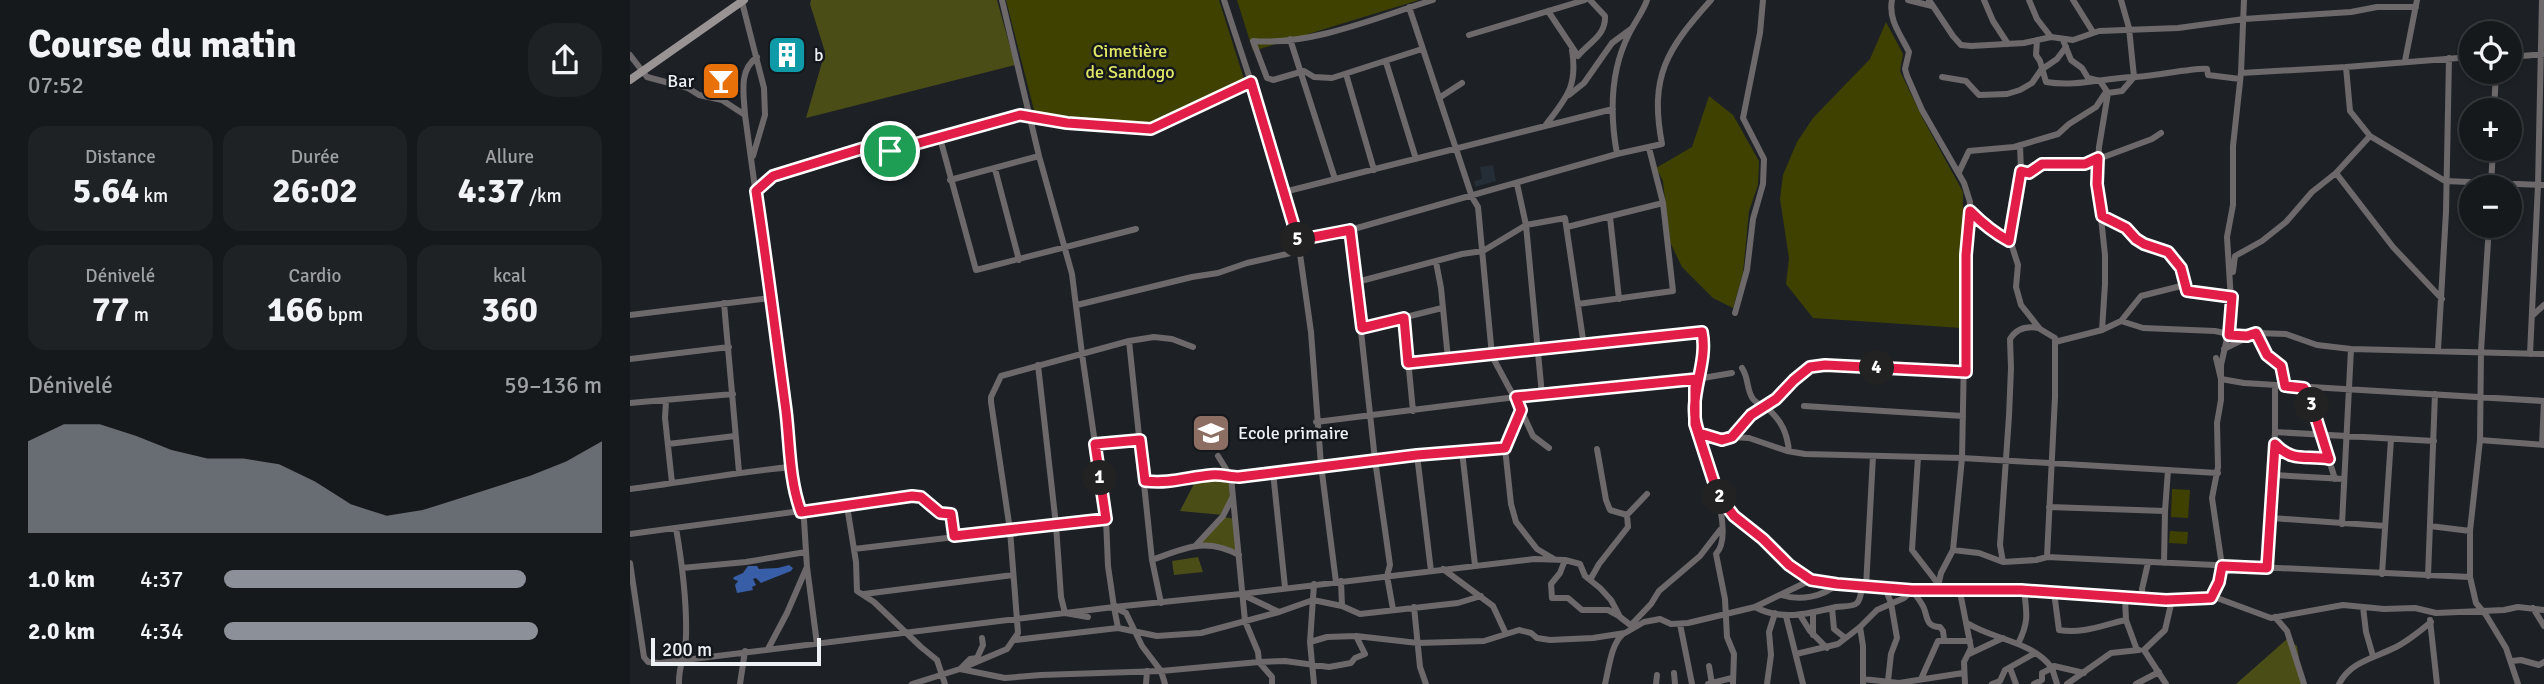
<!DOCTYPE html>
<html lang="fr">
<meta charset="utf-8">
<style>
:root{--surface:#16191c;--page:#1f2225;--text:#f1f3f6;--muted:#9ea0a3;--line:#35383b;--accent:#8c9099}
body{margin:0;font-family:Signika,sans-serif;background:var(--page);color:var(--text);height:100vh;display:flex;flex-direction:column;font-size:26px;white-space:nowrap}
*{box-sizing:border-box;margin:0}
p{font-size:23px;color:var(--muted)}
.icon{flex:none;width:38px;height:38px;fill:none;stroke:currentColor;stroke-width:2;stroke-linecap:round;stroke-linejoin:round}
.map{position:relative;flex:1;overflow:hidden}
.details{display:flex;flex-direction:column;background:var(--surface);width:630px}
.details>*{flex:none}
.buttons{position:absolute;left:1829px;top:21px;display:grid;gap:14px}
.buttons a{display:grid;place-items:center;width:63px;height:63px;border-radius:50%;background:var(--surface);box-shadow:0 2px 5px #0004,0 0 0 2px var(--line);font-size:35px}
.scale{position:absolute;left:21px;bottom:18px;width:170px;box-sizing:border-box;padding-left:7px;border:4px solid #eef1f4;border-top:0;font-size:19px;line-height:24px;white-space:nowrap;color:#eef1f4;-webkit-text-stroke:5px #14181c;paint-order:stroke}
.pin{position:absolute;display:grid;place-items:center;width:60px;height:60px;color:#fff;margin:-30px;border:4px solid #fff;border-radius:50%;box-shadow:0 2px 7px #0007}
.km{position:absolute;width:35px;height:35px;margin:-18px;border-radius:50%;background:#222;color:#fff;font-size:19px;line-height:35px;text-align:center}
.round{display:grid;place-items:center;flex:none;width:74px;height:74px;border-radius:28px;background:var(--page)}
.head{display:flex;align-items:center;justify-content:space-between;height:119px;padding:0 28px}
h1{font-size:38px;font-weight:700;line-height:52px}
.stats{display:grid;grid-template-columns:repeat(3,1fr);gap:10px;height:119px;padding:7px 28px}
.stats div{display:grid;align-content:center;border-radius:18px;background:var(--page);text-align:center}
.stats b{font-size:35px;font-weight:700}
.stats small{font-size:19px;font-weight:400}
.stats p{font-size:19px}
.chart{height:196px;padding:14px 28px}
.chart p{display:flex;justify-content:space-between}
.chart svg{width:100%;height:126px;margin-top:7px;fill:var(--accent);opacity:.7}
ul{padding:0 28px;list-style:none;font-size:23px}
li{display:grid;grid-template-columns:112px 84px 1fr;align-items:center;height:52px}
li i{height:18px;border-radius:9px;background:var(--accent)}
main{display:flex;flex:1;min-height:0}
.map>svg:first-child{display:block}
.built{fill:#252d36}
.green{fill:#3f4100}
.forest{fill:#4b4d17}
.water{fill:#375ea6}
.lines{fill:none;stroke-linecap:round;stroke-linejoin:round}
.street{stroke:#6d696a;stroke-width:6}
.secondary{stroke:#999394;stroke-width:8}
.route-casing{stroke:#fff;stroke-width:14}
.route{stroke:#e11d48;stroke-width:9}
.labels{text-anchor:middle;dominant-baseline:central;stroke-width:5;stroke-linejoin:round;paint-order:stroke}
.park-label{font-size:18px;fill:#e2e864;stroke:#14181c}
.poi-label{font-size:18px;fill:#eef1f4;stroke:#14181c;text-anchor:start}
</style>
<main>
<section class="details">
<div class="head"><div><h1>Course du matin</h1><p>07:52</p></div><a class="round"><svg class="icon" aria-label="share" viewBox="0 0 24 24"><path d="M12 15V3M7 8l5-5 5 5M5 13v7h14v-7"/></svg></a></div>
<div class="stats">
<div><p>Distance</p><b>5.64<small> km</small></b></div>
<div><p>Durée</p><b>26:02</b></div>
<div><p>Allure</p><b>4:37<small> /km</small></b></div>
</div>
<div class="stats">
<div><p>Dénivelé</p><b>77<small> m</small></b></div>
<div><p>Cardio</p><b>166<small> bpm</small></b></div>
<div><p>kcal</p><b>360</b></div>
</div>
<div class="chart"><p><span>Dénivelé</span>59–136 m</p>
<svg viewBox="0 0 160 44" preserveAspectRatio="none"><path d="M0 44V12L10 6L20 6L30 10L40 15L50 18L60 18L70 20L80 26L90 34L100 38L110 36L120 32L130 28L140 24L150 19L160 12V44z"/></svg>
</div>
<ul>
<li><b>1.0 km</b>4:37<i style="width:80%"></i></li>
<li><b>2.0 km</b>4:34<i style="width:83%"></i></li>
</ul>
</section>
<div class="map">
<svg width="1914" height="684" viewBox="0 0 1914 684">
<rect width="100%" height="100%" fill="#1d2126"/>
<!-- built -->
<path class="built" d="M863,165l3,16 -21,6 -1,-6 8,-2 -2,-12z"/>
<!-- green -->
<path class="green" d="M376,0h213l25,79 -2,4 -91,41 -107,-7 -10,-7z
M607,0h182l-166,51z
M1256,22l17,32 -3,17 23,48 40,73 -1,136 -149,-10 -27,-34 3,-26 -9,-59 3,-24 14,-33 16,-24 57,-59z
M1079,96l24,19 26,46 -1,24 -9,26 -6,62 -10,35 -20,-10 -31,-31 -13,-27 -6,-59 -7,-13 36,-21z
M1542,489l18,1 -2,28 -17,-1z
M1540,531l18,1 -1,12 -18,-1z"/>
<!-- forest -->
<path class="forest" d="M181,0h186l18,65 -209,53 19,-66 -15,-48z
M600,477l2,18 -9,20 -43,-4 17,-33z
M594,517l11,2 3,34 -40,-9z
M568,557l5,15 -29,3 -2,-14z
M1657,639l10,7 6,38h-67z"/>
<!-- water -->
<path class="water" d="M159,565l4,3 -2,3 -30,12 -5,-5 -3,1 3,6 -4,2 1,3 -16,3 -2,-8 3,-4 -5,-2 1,-2 9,-4 5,-7h9l2,3 19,-1z"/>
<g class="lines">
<!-- street -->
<path class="street" d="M372,0l37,156 33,118 10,80 24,165 2,47 6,41 12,6 16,33 19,25 4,13
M594,0l27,82 47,158 13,92 10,133 15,117
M1262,0c-4,20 9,35 17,52l-4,17 2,7 15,34 42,73 6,19 -4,53 -4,203 -9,92 -12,23 -4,18
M1278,0l24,6
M1299,0l24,36 8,9 10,1 53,-3 27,-6 22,3 26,-9 79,-3 66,-9 107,-7 26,-5h39
M1354,0l9,21 15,23
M1399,0l8,19 14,18
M1443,0l20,32
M112,2l22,86 1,27 -12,41
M779,7l63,190 6,10 14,149 29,54 -16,38 6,56 5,18 21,27 17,10
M918,11l30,45c11,-14 28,-20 27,-40l-15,-16
M839,35l116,-35
M660,39l45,140
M1407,40l-1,15 4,6 6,21c30,5 58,-4 88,-5l-5,-49 -8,-28
M1433,40l8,20 11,8 6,10 12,3 8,12 -9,54 -2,33 8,75v29l-3,46
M792,49l-90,29 -18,-1 -10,-6 -31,9 -6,-2 -14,-37c58,5 125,-24 180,-41
M0,55l17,22 41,11 11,7 23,5 23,15
M127,57c-19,14 -13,37 -12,58l41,299 5,53 4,29 9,24 3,47 10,77
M1880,57l34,-3
M1775,61l12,-61
M756,62l30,97
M1716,67l125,-10
M1611,73l105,-6 4,44 20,25 75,45 99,4
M716,74l28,96
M1312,77l24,4 13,14 28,-1 13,-4 12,-7 9,-13 16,-11 9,-12
M1478,93l14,-2 12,-14c14,0 65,-10 73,-8l1,6 32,4
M939,95l15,-12 28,-40 19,-14
M809,98l23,-15
M1864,110l2,-38
M915,126c21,-28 33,-39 27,-76
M310,138l36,132 160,-41
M987,154c-7,-39 -7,-83 12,-120 5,-11 14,-22 18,-34
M365,169l24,91
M1391,171l8,2 13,-9h43l67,-25 9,-6
M1329,172l10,-21 45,-4 44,-13 11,-10 27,-17 10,-15
M1706,173l57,74 49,52
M320,180l89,-24
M887,184l9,41 16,170
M1861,185l2,-36
M126,191l17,-15 104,-32 13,7 130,-36 47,8 84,6 100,-47
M654,192l329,-83
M1340,211l14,15 27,17 7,22 -2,22 5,18 19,24 15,9v59l-8,160
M1472,216c15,4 21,12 33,22 26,21 40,4 50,47
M980,217l9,82
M1859,226l-8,125 -1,89 -10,91v46l6,26 10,12 20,33 12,36
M937,227l96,-24
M720,230l25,230 15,105 -3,11 6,33
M668,240l52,-10 267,-76 45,-10c-13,-68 5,-95 49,-144
M1379,241l12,-70 -1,-26
M806,262l5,26 7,71
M1603,272l2,-16 27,-15 24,-19 26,-30 24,-19 34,-37
M727,282l105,-28 21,-3 43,-26 39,-7 19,128
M94,303l15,169
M948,304l95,-13 -10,-88 -14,-55
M447,305l115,-28 26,-4 29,-10 53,-12
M1105,313l12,-43 6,-51 10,-35 1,-25 -21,-41 17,-85 3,-33
M0,315l140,-17
M1903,315l11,-10
M774,318l9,93
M1491,321l22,7 72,3 23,5 18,-3 30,1 31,11 34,4 193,5
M732,328l80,-20
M499,341l23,219 9,43
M1425,342l47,-12 19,-9 20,-25 44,-11 2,6 45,6
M1594,349l32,-16 11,21 14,12 4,20
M1808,350l8,-138 3,-154
M1900,354l8,-169 4,-185
M1586,358l5,21 23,4 300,18
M0,359l99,-12
M778,363l294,-31c6,30 -13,61 -7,92 5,27 43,106 21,130l9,45 2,38 7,17 -1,30
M408,365l18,160 5,72 4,16 23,4
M1112,368c7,10 4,21 11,31 4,5 9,6 14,9 15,13 20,25 22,43
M1674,388l7,14 24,77
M36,401l-1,17 7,65
M0,403l103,-9
M1174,406l159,10
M891,410l12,26 16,12
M686,422l200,-25 181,-18 35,-6
M1645,432l159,9
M1069,434l23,6 10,-3 17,1 38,13 18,3 157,4 256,15
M1102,437l19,-22 25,-16 18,-19 16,-13 15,-2 141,7
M1850,440l64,5
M38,444l67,-8
M465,444l45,-4
M1645,444c18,19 29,11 54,15
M1912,445l2,-44
M967,449l9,51 4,10 17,5
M832,451l13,114
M787,455l14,116
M588,456l13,21 14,144 13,31 1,10 13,15v7
M1288,457l-6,93 27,35
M643,472l12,115
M1643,475l71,4
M515,482h33l35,-7 26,2 178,-22 88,-7
M0,489c54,-7 107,-17 161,-22
M1089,496c15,20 27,27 44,44 16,14 30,28 48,40
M217,506l9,56 1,29 17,11 47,45 16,13 8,24
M1419,507l116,4 -1,52
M1535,511l3,-41
M1642,518l113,8
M1712,524l9,-175
M1800,526l40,5
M46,528c6,35 11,72 10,108 0,17 -8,31 -7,48
M0,534l282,-38c17,2 20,17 39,18l3,22
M566,545l27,-29 9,-18
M224,549l252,-30
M1323,550l26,3 24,9 33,-2 11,-3 423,20
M522,560c33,-12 53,-23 87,-5
M935,560l-5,13 -9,11 1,14h16l14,12h26l11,6
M1373,562l-3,-17 9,-129 2,-48 -1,-29c7,-11 17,-13 28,-11
M0,563l14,94 4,5 12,1 454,-56 127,-13 38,18
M52,568l64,-6 60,-10
M1638,568l7,-136v-46
M813,569l50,37 13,28
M1752,574l9,-135
M1798,576l7,-182
M960,580l9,-16 29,-37 -1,-12 20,-21
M711,581l1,25
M1236,587l7,-131
M1255,588l6,15 6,35 -6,16 -3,27
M1330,592l11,56 -7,14 1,22
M1424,592l5,38c25,4 43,-5 67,-10l11,30
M234,594l149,-19
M611,594l293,-35 31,1 15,4 5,12 15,12 11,12 9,17 13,10
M1151,595c19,6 42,2 56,-11
M1495,598l1,22
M1581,598l8,-16 3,-16 -10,-68 6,-31 -1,-44 4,-23v-35l11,-49 -5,-79 6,-32v-59l8,-73 3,-73
M1513,599l-1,-10 6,-26
M484,607l4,21
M784,607l6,60 6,17
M1125,607c26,14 53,7 81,0 6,-1 17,0 21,-4 4,-4 4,-12 5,-16
M1733,607l3,25 7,24
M1202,608l2,21 10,8
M1903,608l11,18
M1170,615l10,16 17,17
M1156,616l17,68
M1645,617l12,14 17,53
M1800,620l7,64
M1337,623c27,17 65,18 85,45l2,-2 30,7
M1050,624l12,60
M1001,625l20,-21 8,-13 41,-35 20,-26
M1230,627l3,19v38
M1183,635v-22
M385,640l103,-12 39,8 44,-3 78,-21 34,-12 29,6 18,8 98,-11 23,-7
M680,642l17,-5 29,-1 62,7 66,-2 35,-11 12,3 6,5 13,2 43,-2 32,-5 19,-11 16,-3 11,5 17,-1 67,-16 56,-27 26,4 75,7 109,-1 145,10 51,-2 54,20 72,-13 41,4 31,-1 21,5 68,-3 14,-3 26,3
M1388,644c11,-22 9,-30 6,-54
M138,649l19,-36 19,-44
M1166,654l42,-10 22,-17 17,-17 27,-12 8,-7c4,4 8,10 11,15 5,10 2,21 17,21l3,4 1,8
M1339,654l34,-16
M1882,661l9,-1 18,5 5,-3
M1079,666l3,18
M331,668l9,-9 7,-1 6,-13 -1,-7
M1380,668l6,16
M330,669l47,-20 11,-16 -8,-103 -19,-128v-5l10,-21 128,-35 25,-4 18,2 21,8
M1044,673l1,11
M1233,679l36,4 64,-10
M1291,679l17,-38h32
M110,684l5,-33
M282,684l48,-15 45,9 36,-3 120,-4 98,-9 26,-1 44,6 22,-4 4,-5 10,-4 -9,-18
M516,684l1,-13
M684,684l-4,-42 4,-58
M975,684c4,-16 6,-40 18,-50
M1026,684l1,-9
M1078,684l24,-6
M1137,684l4,-29 -2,-23 6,-19
M1362,684l8,-3 5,-11 30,-17
M1404,684l8,-4v-7l10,-5 5,16
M1437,684l44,-31 28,-3
M1506,684l23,-12
M1536,684l-22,-34 21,-20 7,-30
M1709,684c11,-22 35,-26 55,-36 13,-6 26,-17 37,-26"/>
<!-- secondary -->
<path class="secondary" d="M0,80l114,-80"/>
</g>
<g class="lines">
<!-- route casing -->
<g class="route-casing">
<path id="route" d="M260,151l-13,-7 -104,32 -17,15c11,73 20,146 30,220 4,34 3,68 15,101l111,-16 9,1 19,16 11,1 3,22 152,-17 -11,-75 45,-4 5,41c25,3 43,-4 66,-6 10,-1 19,2 28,2l178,-22 88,-7 16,-38 -5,-13 181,-18 -2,8v37l23,71 16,21 29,23 26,26 22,15 26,4 75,6h109l145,10 45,-2 8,-16 3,-16 45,2 8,-124c18,19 30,11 54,15l-18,-57 -7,-14 -19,-2 -4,-20 -14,-11 -11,-22 -9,3 -18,-1 3,-38 -45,-6 -6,-23 -13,-16 -24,-8 -8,-5 -10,-11 -24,-12 -5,-32 1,-26 -13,6h-43l-13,9 -8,-2 -12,70c-15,-8 -26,-17 -39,-30l-4,44v117l-141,-7 -15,2 -16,13 -18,19 -25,16 -19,22 -10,3 -23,-7c-14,-33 10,-67 3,-101l-294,31 -4,-45 -42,10 -12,-98 -52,10 -47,-158 -100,47 -84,-6 -47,-8 -130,36"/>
</g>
<!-- route -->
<use href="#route" class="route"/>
</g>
<!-- icons -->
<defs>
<g id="building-square" transform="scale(2.0125)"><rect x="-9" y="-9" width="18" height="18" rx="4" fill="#0f9aa8" stroke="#14181c"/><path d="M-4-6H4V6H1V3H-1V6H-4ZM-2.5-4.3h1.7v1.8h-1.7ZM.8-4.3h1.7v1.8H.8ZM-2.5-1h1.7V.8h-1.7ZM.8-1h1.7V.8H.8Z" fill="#fff"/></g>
<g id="bar-square" transform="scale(2.0125)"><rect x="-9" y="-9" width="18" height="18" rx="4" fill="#e8710a" stroke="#14181c"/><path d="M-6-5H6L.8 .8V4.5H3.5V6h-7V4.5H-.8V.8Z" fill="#fff"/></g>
<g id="school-square" transform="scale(2.0125)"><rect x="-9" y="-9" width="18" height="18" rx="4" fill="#8d6e63" stroke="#14181c"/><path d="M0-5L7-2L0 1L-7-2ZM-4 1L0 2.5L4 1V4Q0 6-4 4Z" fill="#fff"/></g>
</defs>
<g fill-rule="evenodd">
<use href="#building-square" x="157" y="55"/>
<use href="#bar-square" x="91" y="81"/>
<use href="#school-square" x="581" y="433"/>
</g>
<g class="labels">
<!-- park labels -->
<g class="park-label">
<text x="500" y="51">Cimetière<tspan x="500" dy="21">de Sandogo</tspan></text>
</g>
<!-- poi labels -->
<g class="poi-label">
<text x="184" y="55">b</text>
<text x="64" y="81" text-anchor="end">Bar</text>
<text x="608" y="433">Ecole primaire</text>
</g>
</g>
</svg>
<div class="buttons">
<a><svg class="icon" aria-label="locate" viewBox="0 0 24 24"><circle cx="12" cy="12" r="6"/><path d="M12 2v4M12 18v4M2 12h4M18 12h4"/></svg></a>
<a>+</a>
<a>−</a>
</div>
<div class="scale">200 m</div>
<div class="pin" style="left:260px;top:151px;background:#1e9e55"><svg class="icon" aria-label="arrive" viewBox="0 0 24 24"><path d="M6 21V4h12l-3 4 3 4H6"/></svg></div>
<b class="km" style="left:470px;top:478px">1</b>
<b class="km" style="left:1090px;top:497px">2</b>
<b class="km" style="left:1682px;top:405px">3</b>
<b class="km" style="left:1247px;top:368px">4</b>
<b class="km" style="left:668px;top:240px">5</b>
</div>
</main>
